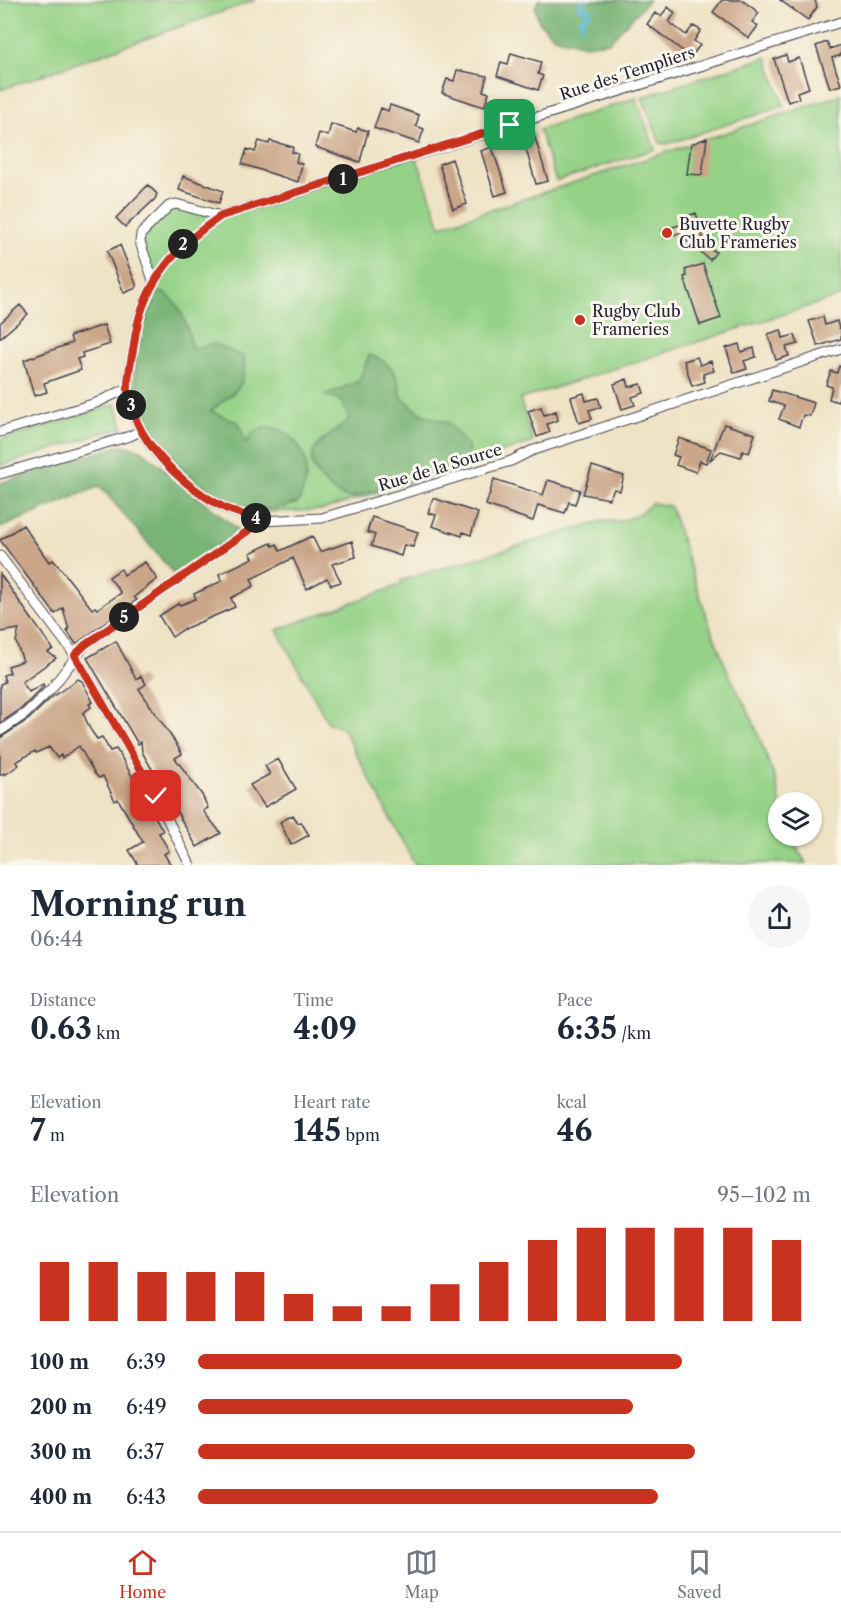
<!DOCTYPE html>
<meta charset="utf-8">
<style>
:root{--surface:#fff;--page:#f6f6f7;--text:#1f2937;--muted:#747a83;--line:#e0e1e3;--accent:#c8321e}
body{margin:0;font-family:"Libre Caslon Text",serif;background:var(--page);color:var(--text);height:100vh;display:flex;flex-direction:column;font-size:22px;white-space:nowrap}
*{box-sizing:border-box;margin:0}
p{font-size:20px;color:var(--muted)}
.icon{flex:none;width:33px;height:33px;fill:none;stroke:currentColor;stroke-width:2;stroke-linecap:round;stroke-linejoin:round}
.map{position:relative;height:865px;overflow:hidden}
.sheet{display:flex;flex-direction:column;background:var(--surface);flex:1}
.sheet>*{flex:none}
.buttons{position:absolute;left:768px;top:792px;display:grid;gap:12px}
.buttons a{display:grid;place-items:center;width:54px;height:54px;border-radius:50%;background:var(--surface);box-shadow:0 2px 4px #0004;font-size:30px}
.pin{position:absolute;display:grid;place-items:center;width:51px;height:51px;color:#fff;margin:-26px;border-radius:12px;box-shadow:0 3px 9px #0006}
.km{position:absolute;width:30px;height:30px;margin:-15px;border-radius:50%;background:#222;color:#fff;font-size:16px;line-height:30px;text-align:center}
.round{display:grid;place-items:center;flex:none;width:63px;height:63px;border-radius:32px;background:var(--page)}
.overview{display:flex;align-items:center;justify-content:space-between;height:102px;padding:0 30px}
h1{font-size:33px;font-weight:700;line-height:45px}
.metrics{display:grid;grid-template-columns:repeat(3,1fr);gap:9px;height:102px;padding:6px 30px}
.metrics div{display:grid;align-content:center}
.metrics b{font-size:30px;font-weight:700}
.metrics small{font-size:16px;font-weight:400}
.metrics p{font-size:16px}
.chart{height:168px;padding:12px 30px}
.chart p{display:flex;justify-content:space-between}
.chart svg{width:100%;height:108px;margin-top:6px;stroke:var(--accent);stroke-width:6}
ul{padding:0 30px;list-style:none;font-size:20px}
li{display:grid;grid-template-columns:96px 72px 1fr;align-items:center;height:45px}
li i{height:15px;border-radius:8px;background:var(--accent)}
.tab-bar{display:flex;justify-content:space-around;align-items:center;height:84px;border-top:2px solid var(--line);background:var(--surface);font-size:16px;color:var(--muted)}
.tab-bar a{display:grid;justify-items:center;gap:3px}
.tab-bar .on{color:var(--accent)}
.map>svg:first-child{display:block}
.green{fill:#95d287;stroke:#5c7a61;stroke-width:1.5}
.forest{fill:#78b474;stroke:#4d6b58;stroke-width:1.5}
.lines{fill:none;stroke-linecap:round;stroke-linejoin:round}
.stream{stroke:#5cb9da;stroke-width:4}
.building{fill:#caa587}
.street-casing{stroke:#413f50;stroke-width:11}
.street{stroke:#fff;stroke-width:9}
.route-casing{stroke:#fff;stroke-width:12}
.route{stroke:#c8321e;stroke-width:8}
.poi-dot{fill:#c8321e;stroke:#fbf7ec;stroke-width:2}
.labels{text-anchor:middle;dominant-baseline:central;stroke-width:6;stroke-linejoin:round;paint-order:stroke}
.street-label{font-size:16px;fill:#22223b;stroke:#fbf7ec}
.poi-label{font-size:16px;fill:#22223b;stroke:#fbf7ec;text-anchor:start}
</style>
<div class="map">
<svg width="841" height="865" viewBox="0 0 841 865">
<rect width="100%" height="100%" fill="#fbf7ec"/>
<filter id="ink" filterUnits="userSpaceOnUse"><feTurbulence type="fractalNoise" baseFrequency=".0167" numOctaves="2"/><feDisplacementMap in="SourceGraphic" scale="12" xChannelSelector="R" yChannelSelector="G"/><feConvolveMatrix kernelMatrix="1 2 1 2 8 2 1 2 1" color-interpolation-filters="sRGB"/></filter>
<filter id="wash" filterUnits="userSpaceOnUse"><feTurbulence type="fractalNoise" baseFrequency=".008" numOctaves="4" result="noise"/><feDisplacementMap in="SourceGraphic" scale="24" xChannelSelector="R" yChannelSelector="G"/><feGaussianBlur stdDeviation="1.35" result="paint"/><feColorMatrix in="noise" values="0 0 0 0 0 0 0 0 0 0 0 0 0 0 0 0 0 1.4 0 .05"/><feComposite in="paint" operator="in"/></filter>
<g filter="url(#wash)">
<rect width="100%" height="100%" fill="#efe3c5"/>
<!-- green -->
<path class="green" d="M0,0h256l-256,90z
M767,57l17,49 -117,38 -7,-1 -18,-46z
M841,95v201l-321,103 13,43 -210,68 -80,3 -48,-24 -44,-45 -20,-40 5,-78 18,-43 -14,-41 29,-36 52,10 195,-60 25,70z
M636,98l19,51 -99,32 -17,-51z
M116,404l7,23 -123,39v-26z
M652,503l18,3 41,123 17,43 25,49 23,61 4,20 -2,34h12l16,27 -391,2 -72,-136 -15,-6 -51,-93 123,-45 2,-5 201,-59c20,3 35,-5 49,-18z"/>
<!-- forest -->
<path class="forest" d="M539,0h110l-40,42 -24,3 -31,-8 -15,-15 -4,-15z
M158,291c23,6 30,37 34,57l23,-4 29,13c3,34 -11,34 -33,54l28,12 7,20c2,-3 5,-9 8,-11 21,-14 47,8 51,28 4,16 -1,28 -6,42 -49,22 -91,-9 -124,-43 -7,-9 -18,-18 -24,-28 -10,-17 -15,-42 -15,-62 0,-28 11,-53 22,-78z
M369,355c22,6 30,20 32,42l21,17 26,9 20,23 1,9 -7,9 -111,34c-15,-2 -20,-8 -30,-19 -29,-34 18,-43 28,-61l-9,-18 -15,-5 34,-14z
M122,445l19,5 101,83 -64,46 -78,-93 -100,42v-45z"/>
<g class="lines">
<!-- stream -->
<path class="stream" d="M582,27l-1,-8 8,-5 1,-5 -11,-1v-4l7,-4"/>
</g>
<g id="blocks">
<!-- building -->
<path class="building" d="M722,0h20l17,13 -7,9 6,4 -9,12 -36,-26z
M780,0h35l2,7 -9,13z
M668,7l7,6 -6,9 17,13 7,-9 8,4 -7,11 6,4 -9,12 -44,-33 8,-11 6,3z
M827,42l3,7 11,-4v10l-9,3 9,27 -11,3 -14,-42z
M511,53l30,9 -3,12 5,2 -5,14 -41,-14 4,-14 7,2z
M786,55l2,7 11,-4 10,30 -12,4 2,6 -11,4 -14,-43z
M457,70l30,6 -4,15 6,2 -5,14 -42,-14 5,-14 7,2z
M390,105l29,10 -3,11 8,3 -5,14 -45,-15 7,-20 7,3z
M331,124l25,8 2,-4 10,3 -8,31 -45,-15 4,-14 9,3z
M533,131l15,50 -12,3 -14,-49z
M707,138l-5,37 -15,-1 4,-30z
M259,141l10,3 1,-3 23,6 -1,5 6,2 -2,8 6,2 -4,18 -56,-18 5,-15 8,3z
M492,147l15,45 -12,4 -14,-45z
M452,159l15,45 -14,5 -14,-45z
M183,176l40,15 -4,12 -40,-13z
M148,185l9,9 -2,5 -30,28 -9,-9z
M696,213l9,32 11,7 -6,8 -24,-20 4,-4 2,1 -7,-20z
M687,223l2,7 -25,8 -2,-8z
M120,245l16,39v4l-12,5 -17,-42z
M703,264l18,54 -21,7 -16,-48 3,-1 -2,-6z
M20,305l8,9 -28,24v-15z
M823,317l2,8 12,-4 2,7 2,-1v12l-23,7 -9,-25z
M104,325l6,19 -28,9 1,4 -6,2 4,11 -37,13 3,9 -13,4 -10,-36 48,-17 -2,-7z
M781,330l2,8 12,-3 3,9 -12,3 3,9 -13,4 -8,-26z
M739,344l2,8 13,-4 2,9 -12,4 3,8 -13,4 -8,-25z
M697,357l3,8 11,-4 3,10 -11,3 2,8 -13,4 -8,-25z
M839,366l2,1v24l-3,11 -9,-3 3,-12 -6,-2 5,-14 6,2z
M627,379l2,8 12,-3 3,9 -12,4 3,8 -13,4 -8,-25z
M772,390l42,13 -4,13 -7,-1 -4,12 -20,-8 5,-13 -15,-5z
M584,393l2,8 12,-3 3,9 -12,3 3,9 -13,4 -8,-26z
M541,407l3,8 12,-4 2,9 -11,4 3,8 -13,5 -9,-26z
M724,424l31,10 -6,19 -6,-2 -2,6 -20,-6 -11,9z
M679,438l32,11 -5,14 -6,-2 -4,11 -20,-7 3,-8 -6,-2z
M592,466l32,10 -4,15 -6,-2 -5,10 -26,-5z
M494,479l49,16 5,-15 32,10 -5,14 -6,-2 -4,11 -27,-8 -5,16 -47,-16z
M433,498l45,15 -7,22 -8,-3 -1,4 -30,-10 4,-11 -8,-2z
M372,517l46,15 -5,15 -9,-2 -3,11 -30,-10 4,-11 -8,-3z
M23,525l26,37 4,-2 8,9 31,40 3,-2 2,2 24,-16 -12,-16 12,-8 3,6 21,-13 12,17 -23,18 3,3 -61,44 -9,-13 2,-1 -6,-22 -8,6 -55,-74z
M312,536l8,16 32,-11 4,16 -24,7 9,18 -10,3 -4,-7 -20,11 -14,-31 -42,21 3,7 -23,12 4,9 -51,22 -12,8 -13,-21 20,-13 1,2 16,-6 -2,-5 28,-13 -3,-7 34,-16 -3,-5 21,-10 2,3 4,-2 3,7z
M0,574l53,75 -5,3 8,6 -34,24 7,10 14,-8 1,2 -23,23 -21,14v-39l5,-2 -2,-7 7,-2 -2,-7 15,-5 -7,-19 3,-13 -19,3z
M116,641l20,38 5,-3 5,8 -7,5 36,53 7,12 -7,4 27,37 6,13 -5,3 18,22 -24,14 -55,-95 -1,-10 -3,2 -51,-86z
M78,679l4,2 11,21 -4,2 2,3 -8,6 7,16 7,10 5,-2 8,14 6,-2 4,6 43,76 -4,2 10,18 -5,3 7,11h-33l-9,-15 14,-8 -25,-43 -3,2 -12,-25 -4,2 -4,-4 -16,-28 -17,12 -1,-3 -4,3 -8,-11 -13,6 -1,-2 -19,11 3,3 -14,10 -1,-2 -4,2v-37l29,-19 22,-21z
M278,759l18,30 -31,18 -15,-22 20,-11 -5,-8z
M293,815l5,8 3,-1 8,13 -18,10 -11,-23z"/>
</g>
</g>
<g filter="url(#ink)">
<use href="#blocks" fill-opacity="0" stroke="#413f50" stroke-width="1.5"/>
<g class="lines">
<!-- street casing -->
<g class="street-casing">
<path id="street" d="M154,283l-14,-41 1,-8 28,-28 7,-2 45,12
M0,432l96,-29 32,-15
M0,474l130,-38 12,-6
M262,521c-12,-5 -27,-8 -39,-14 -42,-22 -90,-67 -95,-117 -1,-15 4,-31 6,-46 7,-58 39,-96 87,-128l620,-194
M0,556l75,99 81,141 34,69
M0,731l25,-17 26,-25 34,-44 177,-124 60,-3 189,-57 20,-10 310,-102"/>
</g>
<!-- street -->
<use href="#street" class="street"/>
</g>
</g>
<g class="lines" filter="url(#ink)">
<!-- route casing -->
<g class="route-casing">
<path id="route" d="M156,796l-81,-141 10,-10 177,-124c-12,-5 -27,-8 -39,-14 -42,-22 -90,-67 -95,-117 -1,-15 4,-32 6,-46 7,-58 39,-96 87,-128l289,-91"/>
</g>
<!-- route -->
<use href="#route" class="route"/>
</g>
<!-- markers -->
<g class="poi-dot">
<circle cx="667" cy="233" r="6"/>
<circle cx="580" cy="320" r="6"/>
</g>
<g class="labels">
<!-- street labels -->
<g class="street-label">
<text transform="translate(627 73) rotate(-18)">Rue des Templiers</text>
<text transform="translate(440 467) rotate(-17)">Rue de la Source</text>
</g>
<!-- poi labels -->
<g class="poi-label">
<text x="679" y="224">Buvette Rugby<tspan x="679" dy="18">Club Frameries</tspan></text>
<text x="592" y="311">Rugby Club<tspan x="592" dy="18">Frameries</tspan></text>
</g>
</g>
</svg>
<div class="buttons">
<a><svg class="icon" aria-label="layers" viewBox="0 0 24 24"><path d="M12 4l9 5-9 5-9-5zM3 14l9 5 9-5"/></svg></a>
</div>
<div class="pin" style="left:510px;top:125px;background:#1e9e55"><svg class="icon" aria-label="arrive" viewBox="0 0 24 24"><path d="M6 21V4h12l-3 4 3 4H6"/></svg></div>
<div class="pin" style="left:156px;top:796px;background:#d93025"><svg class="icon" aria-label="check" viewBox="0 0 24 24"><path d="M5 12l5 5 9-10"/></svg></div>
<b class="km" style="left:343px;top:179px">1</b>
<b class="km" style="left:183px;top:244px">2</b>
<b class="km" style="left:131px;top:405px">3</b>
<b class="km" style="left:256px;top:518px">4</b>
<b class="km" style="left:124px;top:617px">5</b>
</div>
<section class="sheet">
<div class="overview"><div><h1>Morning run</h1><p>06:44</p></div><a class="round"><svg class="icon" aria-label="share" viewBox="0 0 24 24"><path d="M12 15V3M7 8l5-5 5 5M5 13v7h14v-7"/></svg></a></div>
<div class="metrics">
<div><p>Distance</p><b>0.63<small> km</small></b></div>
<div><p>Time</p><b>4:09</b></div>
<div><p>Pace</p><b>6:35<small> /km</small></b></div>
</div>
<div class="metrics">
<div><p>Elevation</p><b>7<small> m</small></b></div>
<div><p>Heart rate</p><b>145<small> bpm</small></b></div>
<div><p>kcal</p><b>46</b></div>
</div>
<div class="chart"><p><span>Elevation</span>95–102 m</p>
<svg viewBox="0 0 160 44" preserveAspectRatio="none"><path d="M5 44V20M15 44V20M25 44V24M35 44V24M45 44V24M55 44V33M65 44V38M75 44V38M85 44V29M95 44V20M105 44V11M115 44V6M125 44V6M135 44V6M145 44V6M155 44V11"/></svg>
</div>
<ul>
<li><b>100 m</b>6:39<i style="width:79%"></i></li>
<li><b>200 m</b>6:49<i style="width:71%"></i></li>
<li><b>300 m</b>6:37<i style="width:81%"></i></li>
<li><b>400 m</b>6:43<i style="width:75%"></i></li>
</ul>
</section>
<nav class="tab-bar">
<a class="on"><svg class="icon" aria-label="home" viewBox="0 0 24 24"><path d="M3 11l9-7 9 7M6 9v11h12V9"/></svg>Home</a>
<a><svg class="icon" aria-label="map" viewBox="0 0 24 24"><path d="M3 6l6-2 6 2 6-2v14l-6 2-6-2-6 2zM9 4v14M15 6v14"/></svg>Map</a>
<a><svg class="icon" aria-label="saved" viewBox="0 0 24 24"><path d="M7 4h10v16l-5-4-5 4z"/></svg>Saved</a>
</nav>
